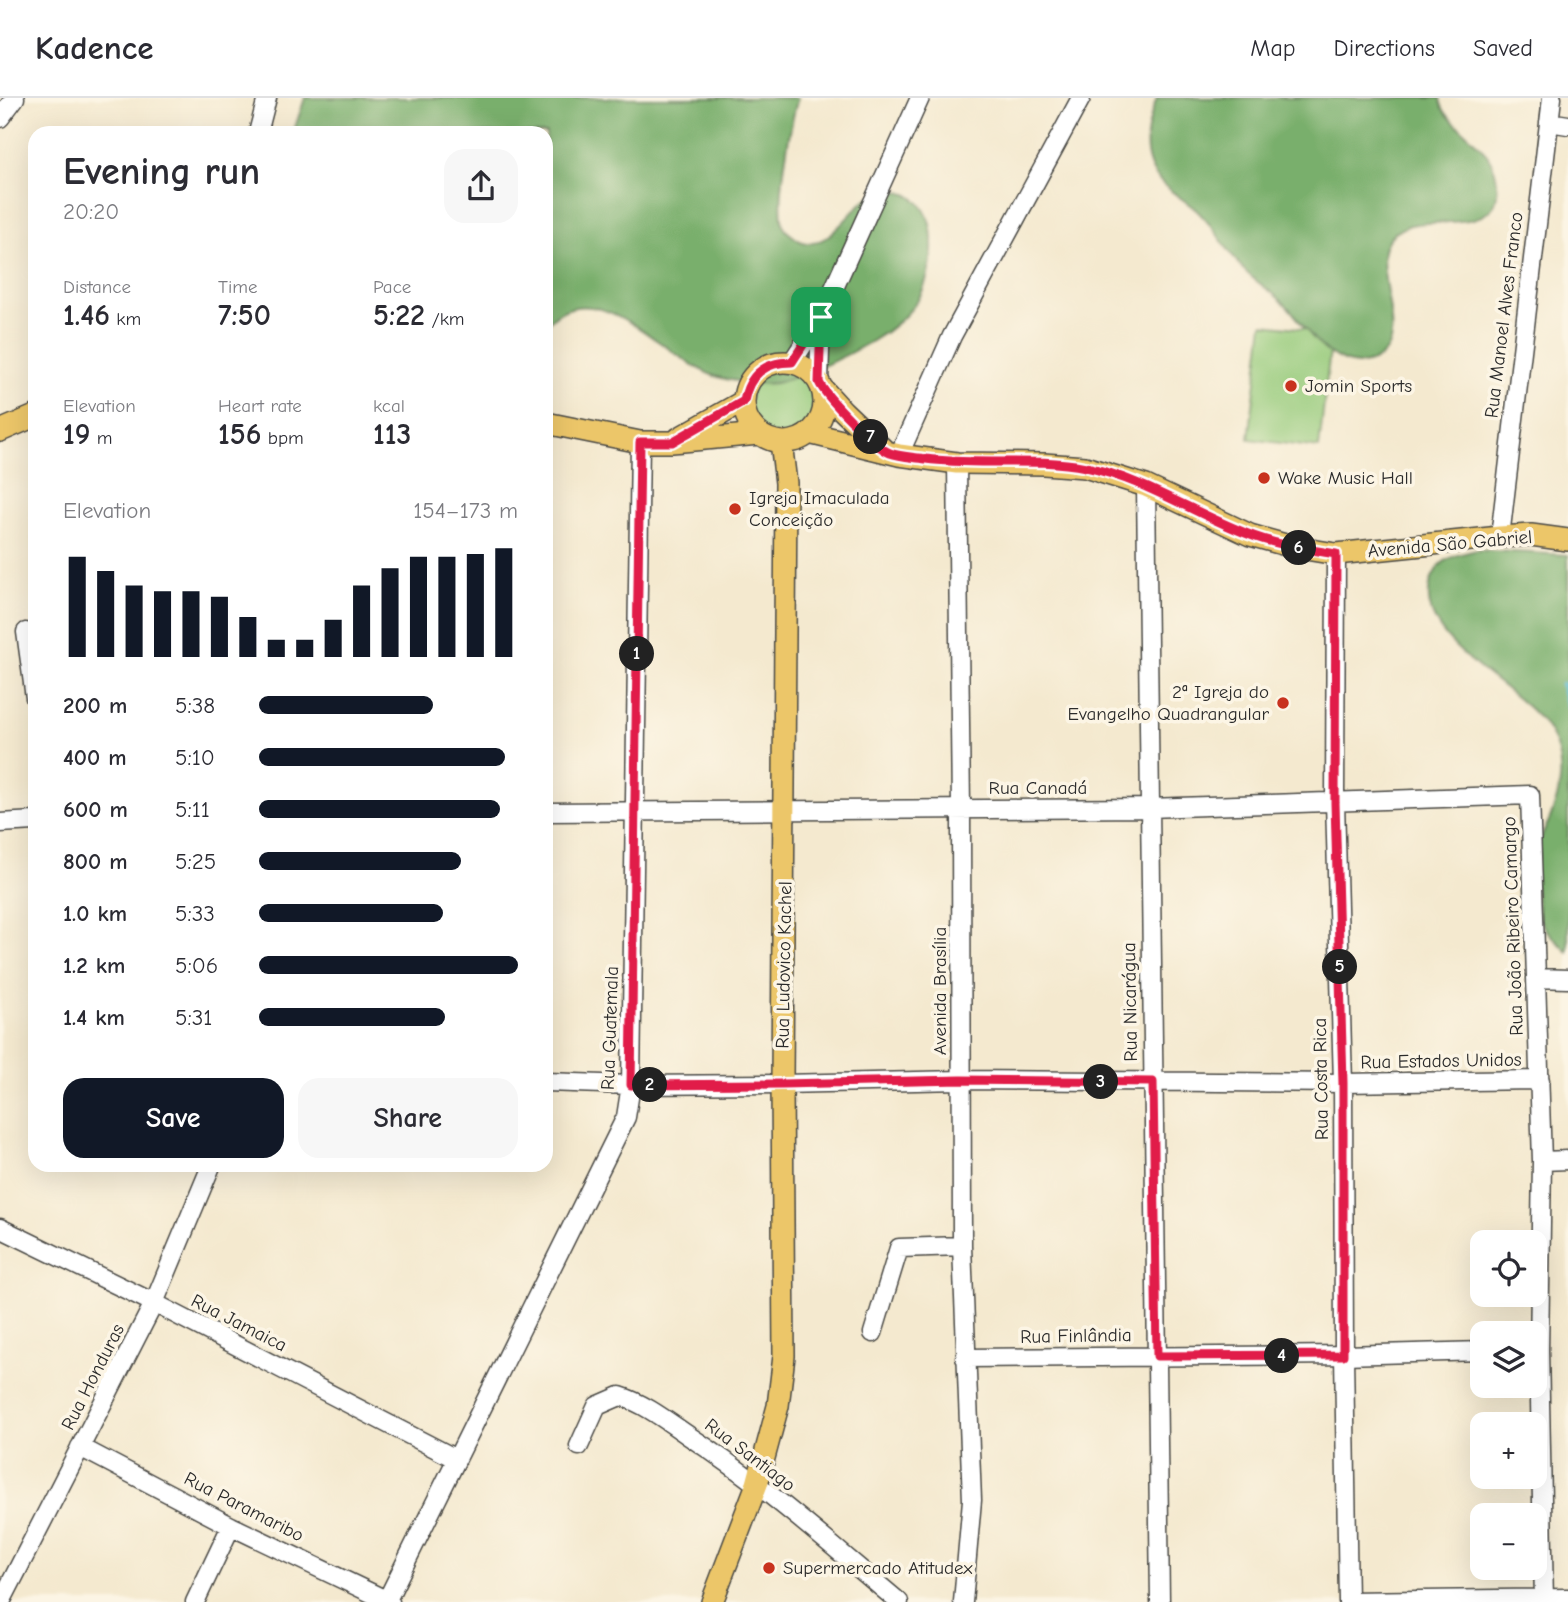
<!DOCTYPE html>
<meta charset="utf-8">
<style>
:root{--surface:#fff;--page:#f7f7f7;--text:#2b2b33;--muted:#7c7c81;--line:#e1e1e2;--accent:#111827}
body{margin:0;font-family:"Comic Neue",sans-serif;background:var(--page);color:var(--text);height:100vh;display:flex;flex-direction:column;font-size:26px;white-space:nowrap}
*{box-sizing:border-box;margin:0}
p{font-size:23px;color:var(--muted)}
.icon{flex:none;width:38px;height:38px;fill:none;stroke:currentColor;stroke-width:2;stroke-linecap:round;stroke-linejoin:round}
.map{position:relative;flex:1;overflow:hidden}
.side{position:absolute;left:28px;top:28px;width:525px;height:1046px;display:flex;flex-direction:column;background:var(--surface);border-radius:21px;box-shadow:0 7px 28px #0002}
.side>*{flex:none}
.buttons{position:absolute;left:1470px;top:1132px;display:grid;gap:14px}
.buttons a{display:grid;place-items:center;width:77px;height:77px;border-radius:14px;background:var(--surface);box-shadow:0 7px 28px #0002;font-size:35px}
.pin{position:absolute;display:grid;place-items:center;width:60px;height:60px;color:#fff;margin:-30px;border-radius:14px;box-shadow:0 4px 10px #0006}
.km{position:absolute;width:35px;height:35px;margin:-18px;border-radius:50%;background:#222;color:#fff;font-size:19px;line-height:35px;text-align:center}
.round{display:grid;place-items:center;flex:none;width:74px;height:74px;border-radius:21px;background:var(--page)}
.headline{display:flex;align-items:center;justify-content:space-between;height:119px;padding:0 35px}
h1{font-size:38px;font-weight:800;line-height:52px}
.figures{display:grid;grid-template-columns:repeat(3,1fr);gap:10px;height:119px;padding:7px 35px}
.figures div{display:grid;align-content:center}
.figures b{font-size:30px;font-weight:800}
.figures small{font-size:19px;font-weight:400}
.figures p{font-size:19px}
.chart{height:196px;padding:14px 35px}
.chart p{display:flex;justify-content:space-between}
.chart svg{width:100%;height:126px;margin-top:7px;stroke:var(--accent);stroke-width:6}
.button{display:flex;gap:14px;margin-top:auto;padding:14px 35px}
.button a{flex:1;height:80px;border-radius:21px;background:var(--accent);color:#fff;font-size:28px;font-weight:800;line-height:80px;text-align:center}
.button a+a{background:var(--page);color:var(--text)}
ul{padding:0 35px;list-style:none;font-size:23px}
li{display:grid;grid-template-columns:112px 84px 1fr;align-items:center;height:52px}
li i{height:18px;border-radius:9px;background:var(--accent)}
header{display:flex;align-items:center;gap:42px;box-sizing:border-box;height:98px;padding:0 35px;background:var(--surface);border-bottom:2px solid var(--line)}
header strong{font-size:33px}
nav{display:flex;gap:38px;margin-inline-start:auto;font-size:24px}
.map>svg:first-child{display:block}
.green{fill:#97cb7c;stroke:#617b54;stroke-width:2}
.forest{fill:#79af6c;stroke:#526d4c;stroke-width:2}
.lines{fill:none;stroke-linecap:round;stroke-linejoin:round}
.stream{stroke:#56bad4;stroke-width:4.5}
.minor-casing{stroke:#494844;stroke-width:21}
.major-casing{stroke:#494844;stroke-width:24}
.minor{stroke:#fff;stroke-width:18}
.major{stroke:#ecc669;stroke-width:21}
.route-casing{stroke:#fff;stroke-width:14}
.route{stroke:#e11d48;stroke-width:9}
.poi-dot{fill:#c8321e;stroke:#fcf5e5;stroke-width:2.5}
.labels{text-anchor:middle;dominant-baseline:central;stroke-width:7;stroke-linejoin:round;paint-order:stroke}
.street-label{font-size:19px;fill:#2b2b2b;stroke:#fcf5e5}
.poi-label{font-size:19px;fill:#2b2b2b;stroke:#fcf5e5;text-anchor:start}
</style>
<header>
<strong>Kadence</strong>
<nav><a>Map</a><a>Directions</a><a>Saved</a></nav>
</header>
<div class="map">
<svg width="1568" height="1504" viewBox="0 0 1568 1504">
<rect width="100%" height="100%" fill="#fcf5e5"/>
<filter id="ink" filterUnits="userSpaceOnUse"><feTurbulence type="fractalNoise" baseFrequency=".0143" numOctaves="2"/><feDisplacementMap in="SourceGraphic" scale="14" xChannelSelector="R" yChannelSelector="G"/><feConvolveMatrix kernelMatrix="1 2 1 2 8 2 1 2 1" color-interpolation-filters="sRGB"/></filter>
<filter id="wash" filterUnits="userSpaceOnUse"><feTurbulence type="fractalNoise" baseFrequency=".00686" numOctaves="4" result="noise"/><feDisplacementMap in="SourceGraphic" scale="28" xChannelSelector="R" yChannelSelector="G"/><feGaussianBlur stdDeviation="1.57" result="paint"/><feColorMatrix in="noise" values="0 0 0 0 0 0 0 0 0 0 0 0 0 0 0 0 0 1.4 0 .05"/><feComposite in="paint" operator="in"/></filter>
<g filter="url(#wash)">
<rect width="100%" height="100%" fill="#f4e9cf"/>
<!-- green -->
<path class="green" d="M1263,226l69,8 -13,116 -70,-9z
M802,274c52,50 -38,95 -52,38 -3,-14 3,-24 11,-35z"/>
<!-- forest -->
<path class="forest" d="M305,0h493c-7,23 -24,112 -13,131 2,3 6,5 8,7 27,25 53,-21 72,-36 8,-6 24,-11 35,-8 44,11 35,76 19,106 -10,17 -30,33 -47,43 -28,16 -61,32 -92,41 -15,4 -53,-1 -68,-7 -46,-17 -119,-107 -166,-50v-192h-253z
M1157,0h283c3,32 62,42 57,96 -3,37 -61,25 -86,31 -5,1 -10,5 -14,7 -41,21 28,116 -30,131 -15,4 -28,-3 -39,-11 -17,-12 -28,-33 -42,-47 -13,-13 -29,-22 -41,-34 -18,-19 -30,-45 -50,-62 -15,-13 -38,-24 -45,-44 -8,-22 -1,-46 7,-67z
M1477,452l91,5v397c-9,-9 -23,-20 -28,-32 -2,-7 -9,-58 -7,-64 2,-9 9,-20 13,-29 15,-31 22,-65 3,-96 -28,-45 -133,-87 -119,-146 6,-26 24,-30 47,-35z"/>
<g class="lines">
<!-- stream -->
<path class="stream" d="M1562,586l6,21"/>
</g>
</g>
<g filter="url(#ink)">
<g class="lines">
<!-- minor casing -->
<g class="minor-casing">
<path id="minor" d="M0,20l15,-20
M1549,24l19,3
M258,35l9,-35
M792,264l29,-45 99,-219
M819,284l2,-65
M899,357l53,-119 129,-238
M957,365l4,346 1,437 10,254 -9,102
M1146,388l14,1116
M1500,439l52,-439
M1336,456l-1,248 8,281 1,272 4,247
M26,534l9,66
M546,714l603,-4 381,-13 12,366 -3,189 5,252
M0,725l35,-2
M1536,880l32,1
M546,984l85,3 151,-1 179,-4 382,3 197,-3
M1542,1063l26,-1
M0,1130l154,75 302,156
M873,1235l26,-85 63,-2
M965,1260l379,-3 138,-4
M579,1348l18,-40 23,-10c26,8 47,25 69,40 75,49 142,109 210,166
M80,1349l151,79 159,76
M1348,1503l220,-3
M1,1504l153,-299 57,-137
M195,1504l36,-76
M386,1504l240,-485 5,-32 9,-643"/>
</g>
<!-- major casing -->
<g class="major-casing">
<path id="major" d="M744 304a40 40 0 1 1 80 0a40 40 0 1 1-80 0Z
M822,290l21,23 42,40
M546,325l94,19h32l87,-8
M0,333l35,-15
M809,335l90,22 58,8 87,1 41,3 61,19 104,49 43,12 43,7 164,-17 31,-2 37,5
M679,340l65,-37
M712,1504l45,-118 21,-78 6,-50 -2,-272 4,-601 -5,-41"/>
</g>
<!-- minor -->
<use href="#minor" class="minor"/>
<!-- major -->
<use href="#major" class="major"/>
</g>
</g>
<g class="lines" filter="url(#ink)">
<!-- route casing -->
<g class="route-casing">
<path id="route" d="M821,219l-2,65c6,14 57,66 71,71 11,4 24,4 36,6 52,7 110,-2 160,8 58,12 107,46 162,67 28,11 58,15 88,20l-1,249 8,280v272l-186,1 -4,-274 -192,-2 -179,4 -151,1 9,-643h32l72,-41c5,-27 21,-39 48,-39z"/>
</g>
<!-- route -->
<use href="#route" class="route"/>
</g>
<!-- markers -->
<g class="poi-dot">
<circle cx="1291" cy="288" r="7"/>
<circle cx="1264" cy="380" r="7"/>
<circle cx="735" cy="411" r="7"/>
<circle cx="1283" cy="605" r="7"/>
<circle cx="769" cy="1470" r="7"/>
</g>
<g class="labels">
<!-- street labels -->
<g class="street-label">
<text transform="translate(1504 217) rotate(-83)">Rua Manoel Alves Franco</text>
<text transform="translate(1450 446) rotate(-5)">Avenida São Gabriel</text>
<text x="1038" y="690">Rua Canadá</text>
<text transform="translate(1513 828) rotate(-92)">Rua João Ribeiro Camargo</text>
<text transform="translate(784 867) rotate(-89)">Rua Ludovico Kachel</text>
<text transform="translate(940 893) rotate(-90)">Avenida Brasília</text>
<text transform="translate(1130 904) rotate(-91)">Rua Nicarágua</text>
<text transform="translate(610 930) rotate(-88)">Rua Guatemala</text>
<text transform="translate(1441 963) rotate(-1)">Rua Estados Unidos</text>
<text transform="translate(1321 981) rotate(-91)">Rua Costa Rica</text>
<text transform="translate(239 1225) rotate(27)">Rua Jamaica</text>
<text transform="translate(1076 1238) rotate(-1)">Rua Finlândia</text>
<text transform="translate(93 1279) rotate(-63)">Rua Honduras</text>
<text transform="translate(750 1357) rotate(37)">Rua Santiago</text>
<text transform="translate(244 1409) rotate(27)">Rua Paramaribo</text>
</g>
<!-- poi labels -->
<g class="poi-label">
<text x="1305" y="288">Jomin Sports</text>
<text x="1278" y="380">Wake Music Hall</text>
<text x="749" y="400">Igreja Imaculada<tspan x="749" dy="22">Conceição</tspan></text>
<text x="1269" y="594" text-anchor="end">2ª Igreja do<tspan x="1269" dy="22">Evangelho Quadrangular</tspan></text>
<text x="783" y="1470">Supermercado Atitudex</text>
</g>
</g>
</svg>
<div class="buttons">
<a><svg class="icon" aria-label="locate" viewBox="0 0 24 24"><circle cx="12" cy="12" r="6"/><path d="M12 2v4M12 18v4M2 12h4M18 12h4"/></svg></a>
<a><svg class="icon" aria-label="layers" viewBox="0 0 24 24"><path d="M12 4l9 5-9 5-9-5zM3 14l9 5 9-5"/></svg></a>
<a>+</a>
<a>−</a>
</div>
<div class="pin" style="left:821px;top:219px;background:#1e9e55"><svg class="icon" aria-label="arrive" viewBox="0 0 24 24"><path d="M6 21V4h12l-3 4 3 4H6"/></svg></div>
<b class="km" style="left:637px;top:556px">1</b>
<b class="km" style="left:650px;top:987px">2</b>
<b class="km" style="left:1101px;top:984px">3</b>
<b class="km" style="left:1282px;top:1258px">4</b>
<b class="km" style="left:1340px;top:869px">5</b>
<b class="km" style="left:1299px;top:450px">6</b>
<b class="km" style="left:871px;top:339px">7</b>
<section class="side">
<div class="headline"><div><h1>Evening run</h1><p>20:20</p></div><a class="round"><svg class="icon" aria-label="share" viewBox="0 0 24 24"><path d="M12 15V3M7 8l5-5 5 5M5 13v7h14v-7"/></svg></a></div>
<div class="figures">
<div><p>Distance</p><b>1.46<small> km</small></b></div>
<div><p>Time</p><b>7:50</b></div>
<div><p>Pace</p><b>5:22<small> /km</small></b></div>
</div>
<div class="figures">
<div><p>Elevation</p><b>19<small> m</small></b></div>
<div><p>Heart rate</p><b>156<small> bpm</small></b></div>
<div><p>kcal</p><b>113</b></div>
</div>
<div class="chart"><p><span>Elevation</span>154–173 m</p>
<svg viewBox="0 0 160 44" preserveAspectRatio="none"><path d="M5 44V9M15 44V14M25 44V19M35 44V21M45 44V21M55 44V23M65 44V30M75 44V38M85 44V38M95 44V31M105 44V19M115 44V13M125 44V9M135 44V9M145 44V8M155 44V6"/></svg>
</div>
<ul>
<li><b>200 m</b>5:38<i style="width:67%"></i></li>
<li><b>400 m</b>5:10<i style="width:95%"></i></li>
<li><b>600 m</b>5:11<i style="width:93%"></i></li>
<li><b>800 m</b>5:25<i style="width:78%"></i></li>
<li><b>1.0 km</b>5:33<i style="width:71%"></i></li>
<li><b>1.2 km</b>5:06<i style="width:100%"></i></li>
<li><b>1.4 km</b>5:31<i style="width:72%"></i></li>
</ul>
<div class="button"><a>Save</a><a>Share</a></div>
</section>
</div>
